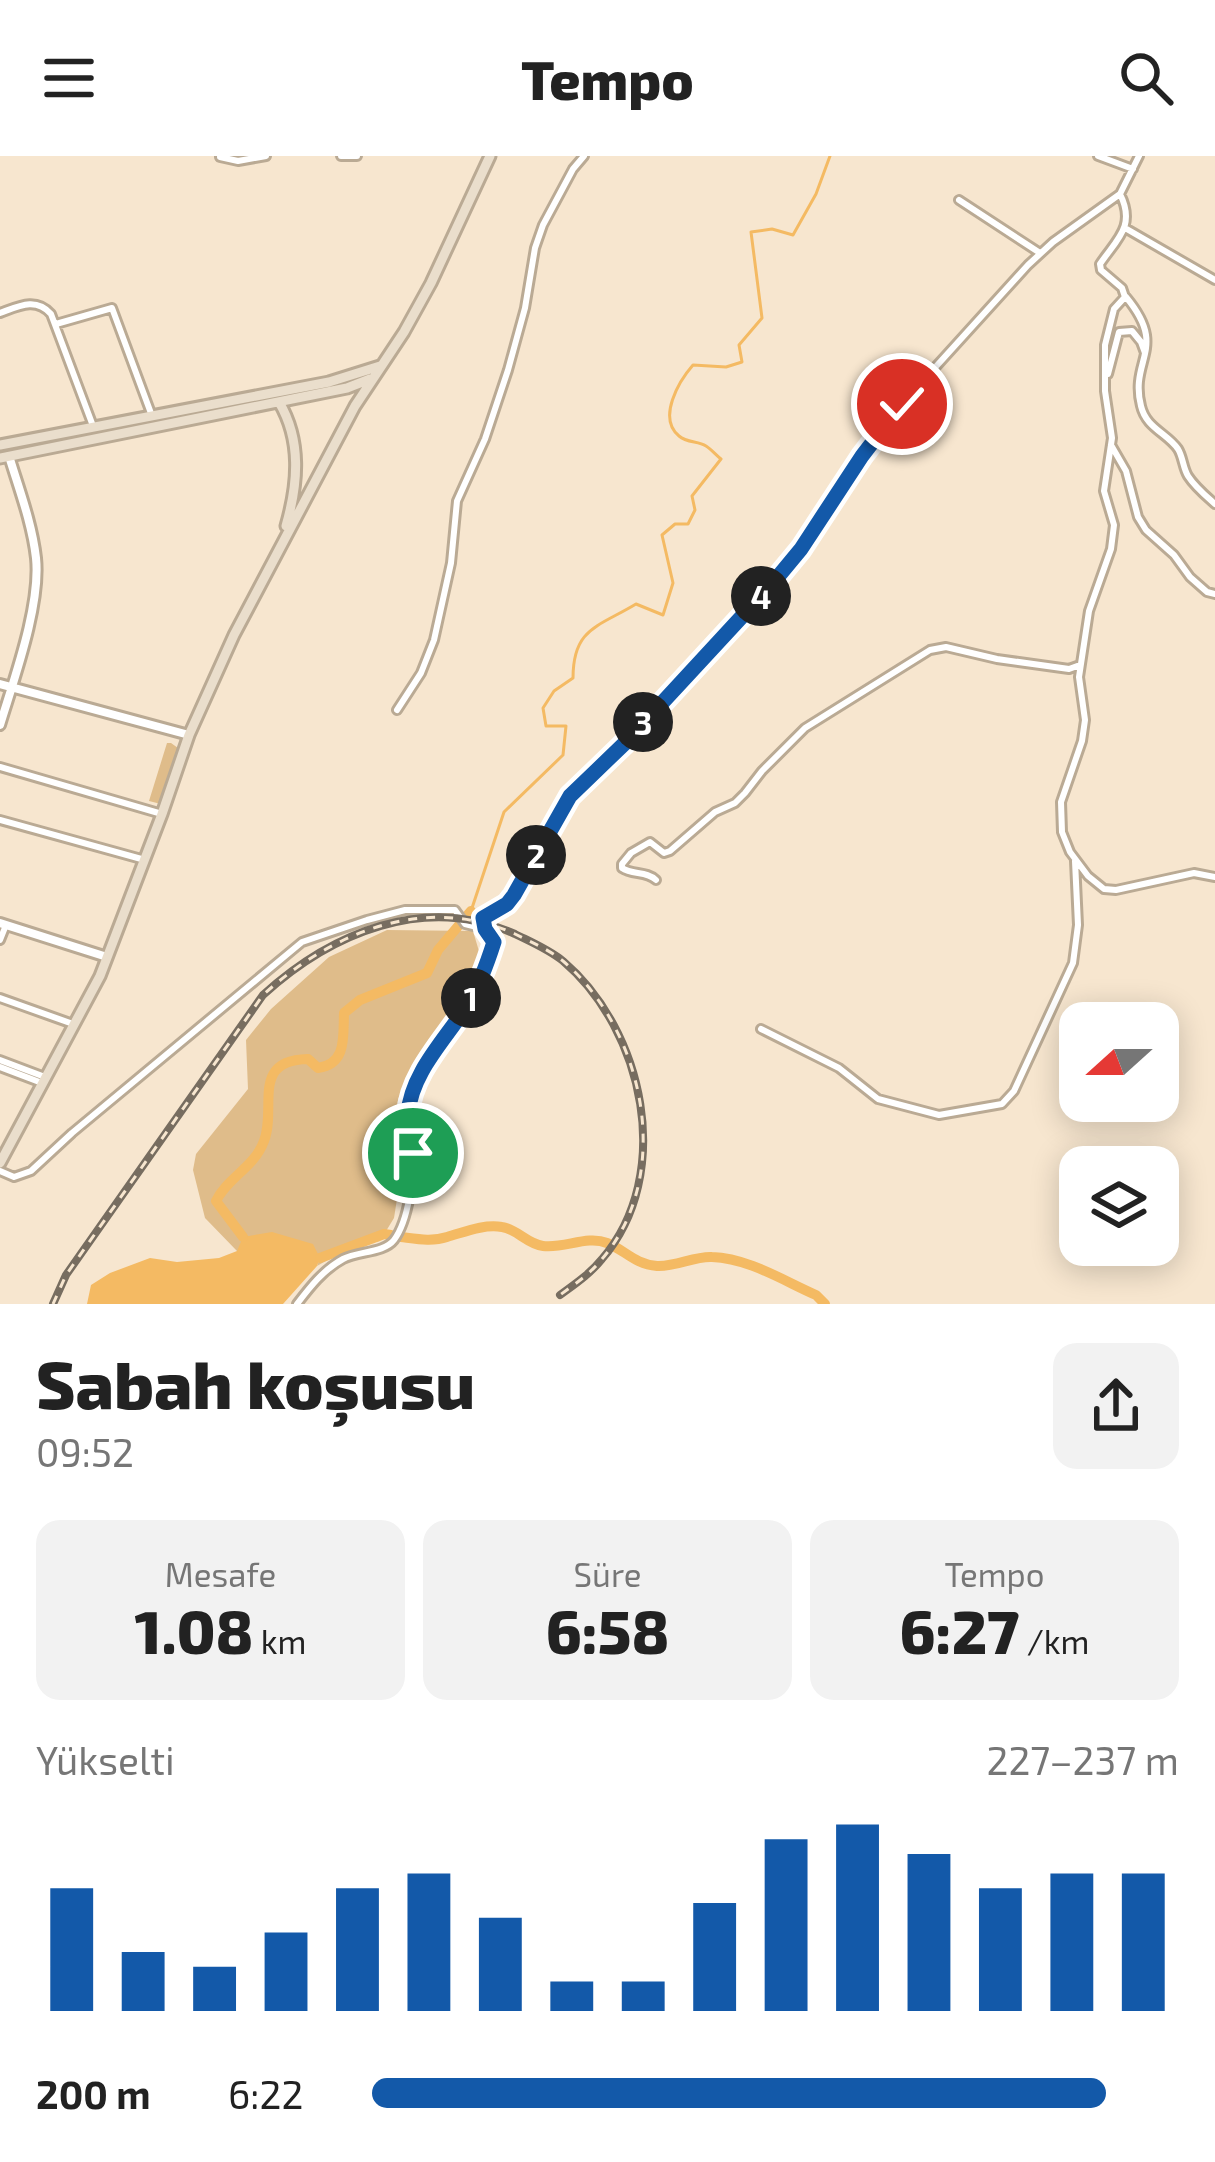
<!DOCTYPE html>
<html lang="tr">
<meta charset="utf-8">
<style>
:root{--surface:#fff;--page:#f2f2f2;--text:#222;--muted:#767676;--accent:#1359a9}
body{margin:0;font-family:"Exo 2",sans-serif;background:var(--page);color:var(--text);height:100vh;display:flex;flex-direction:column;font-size:45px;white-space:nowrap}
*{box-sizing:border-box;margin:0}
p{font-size:39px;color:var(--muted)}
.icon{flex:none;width:66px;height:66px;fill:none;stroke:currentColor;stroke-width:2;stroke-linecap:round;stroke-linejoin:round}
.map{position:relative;height:1148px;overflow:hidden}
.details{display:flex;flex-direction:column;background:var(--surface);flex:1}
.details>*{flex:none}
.needle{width:78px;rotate:249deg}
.buttons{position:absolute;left:1059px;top:846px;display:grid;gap:24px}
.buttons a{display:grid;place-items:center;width:120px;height:120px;border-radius:24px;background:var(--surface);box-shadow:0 6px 30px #0003;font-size:60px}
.pin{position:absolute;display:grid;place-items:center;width:102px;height:102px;color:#fff;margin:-51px;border:6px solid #fff;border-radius:50%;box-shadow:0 3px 12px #0007}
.km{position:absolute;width:60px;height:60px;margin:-30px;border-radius:50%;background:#222;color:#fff;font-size:33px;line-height:60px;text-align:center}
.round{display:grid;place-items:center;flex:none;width:126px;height:126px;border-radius:24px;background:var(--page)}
.summary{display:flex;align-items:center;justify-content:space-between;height:204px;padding:0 36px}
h1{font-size:66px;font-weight:800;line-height:90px}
.metrics{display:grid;grid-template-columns:repeat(3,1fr);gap:18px;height:204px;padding:12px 36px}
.metrics div{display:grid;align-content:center;border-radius:24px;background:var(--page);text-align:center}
.metrics b{font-size:60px;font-weight:800}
.metrics small{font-size:33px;font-weight:400}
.metrics p{font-size:33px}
.chart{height:336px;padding:24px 36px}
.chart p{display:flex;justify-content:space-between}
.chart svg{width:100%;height:216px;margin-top:12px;stroke:var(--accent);stroke-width:6}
ul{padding:0 36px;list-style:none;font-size:39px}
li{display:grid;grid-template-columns:192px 144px 1fr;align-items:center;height:90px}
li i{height:30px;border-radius:15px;background:var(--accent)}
header{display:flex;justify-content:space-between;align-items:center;height:156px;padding:0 36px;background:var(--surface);font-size:54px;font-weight:800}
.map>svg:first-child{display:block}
.green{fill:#dfbc8a}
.water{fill:#f4ba63}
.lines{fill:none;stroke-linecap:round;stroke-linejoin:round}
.stream{stroke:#f4ba63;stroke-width:3}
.river{stroke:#f4ba63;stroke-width:10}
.minor-casing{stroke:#baaa94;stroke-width:12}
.tertiary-casing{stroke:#baaa94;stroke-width:14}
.secondary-casing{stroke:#baaa94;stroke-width:15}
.minor{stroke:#fff;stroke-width:6}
.tertiary{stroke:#fff;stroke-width:8}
.secondary{stroke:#eadecc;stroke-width:9}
.rail-casing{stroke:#776d60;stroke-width:8}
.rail{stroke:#f7e6cf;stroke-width:3;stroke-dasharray:9;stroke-linecap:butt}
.route-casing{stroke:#fff;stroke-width:24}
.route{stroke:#1359a9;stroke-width:15}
</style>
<header><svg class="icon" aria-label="menu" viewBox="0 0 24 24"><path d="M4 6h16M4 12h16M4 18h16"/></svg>Tempo<svg class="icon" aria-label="search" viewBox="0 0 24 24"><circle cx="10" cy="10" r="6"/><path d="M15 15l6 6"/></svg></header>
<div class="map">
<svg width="1215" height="1148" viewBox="0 0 1215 1148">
<rect width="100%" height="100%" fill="#f7e6cf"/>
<!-- green -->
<path class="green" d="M167,587h4l7,5 -17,56 -12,-3z
M387,774l86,1 8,27 -14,33 -38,48 -31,60 1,61 -2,39 -3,19 -14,23 -33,8 -30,17 3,-8 -83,-7 -32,-33 -12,-48 3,-16 52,-65 -2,-49 25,-31 58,-52z"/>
<!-- water -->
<path class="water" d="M272,1076l41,12 7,14 -3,8 -34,38h-196l4,-19 19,-12 40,-15 27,4 42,-4 18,-7 6,-14z"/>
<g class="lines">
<!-- stream -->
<path class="stream" d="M471,755l33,-99 59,-57 3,-29h-20l-3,-18 11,-17 19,-13c0,-50 25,-51 63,-74l27,11 10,-32 -11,-48 13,-11h13l7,-14 -3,-14 29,-37c-5,-4 -9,-9 -15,-13 -8,-5 -19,-3 -27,-10 -22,-18 0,-55 14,-71l33,2 16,-5 -3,-17 23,-27 -11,-86 21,-3 21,6 23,-41 14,-38"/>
<!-- river -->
<path class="river" d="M243,1081l-27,-36c12,-24 38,-33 48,-60 13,-33 -14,-81 44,-82l10,9c29,-4 25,-31 26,-55l16,-13 67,-27 11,-23 33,-39
M401,1081c16,2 31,5 46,0 18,-5 36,-13 55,-10 15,2 25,17 41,19 21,3 44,-11 64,-3 18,7 27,21 50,23 19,1 37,-10 55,-9 36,1 72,24 104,38l9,9
M320,1102l64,-24 7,1"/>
<!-- minor casing -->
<g class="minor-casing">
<path id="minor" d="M341,0h16
M1098,0l35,13
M220,1l18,4 28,-5
M1120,38c16,32 -3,45 -20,70l1,6 21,18 3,9 -11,12 -9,36v46l7,47 -8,53 10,34 -3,24 -22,62 -10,66 6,43 -3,21 -21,61 1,30 8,20 18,24 16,13 12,1 78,-17 21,4
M959,44l81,53
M1125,72l90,52
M1126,141c43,52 3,62 15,109 5,22 26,27 37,43 5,8 5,19 10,27 7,11 18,20 27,28
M0,157c19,-7 36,-16 51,1l42,112
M56,168l56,-16 40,108
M1108,218l11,-42 13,-1 9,11 4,11
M1111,289l15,26 12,46 8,13 28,25 16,22 17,15 8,2
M397,554l24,-37 13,-33 17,-77 6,-62 28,-62 23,-69 17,-62 10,-60 8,-23 30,-56 11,-13
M0,611l162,47
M0,664l145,40
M656,724c-9,-9 -24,-5 -34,-12v-4l9,-11 19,-11 14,11 6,-2 45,-39 20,-9 10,-10 17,-22 43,-43 125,-78 16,-3 51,12 72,10 11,-4
M0,784l6,-15
M0,842l73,26
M761,873l78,39 39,31 61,16 63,-11 12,-13 59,-128 5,-38 -3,-64
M0,904l45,17
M0,911l42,16
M0,1015l14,6 17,-6 41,-38 230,-191 65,-22 38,-10h50l10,14 20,5
M297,1148c13,-17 26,-34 46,-45 15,-8 41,-6 51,-19 15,-20 20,-65 19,-89 -1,-16 -7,-30 -3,-46 7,-36 35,-66 54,-96 14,-21 23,-43 30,-67l-9,-13 -2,-11 24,-14 7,-9 56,-99 55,-53 147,-159 29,-35 62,-93 39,-52 126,-139 25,-23 67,-48 19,-38"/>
</g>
<!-- tertiary casing -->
<g class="tertiary-casing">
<path id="tertiary" d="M0,528l189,51
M0,569c14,-46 41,-120 36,-167 -4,-35 -17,-69 -27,-102
M0,767l107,34"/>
</g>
<!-- secondary casing -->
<g class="secondary-casing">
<path id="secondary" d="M279,246c23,39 19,82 7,124
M0,289l329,-63 51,-16
M0,302l347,-70 23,-9
M0,1007l100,-187 62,-162 27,-79 45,-100 121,-229 49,-74 27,-49 59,-127"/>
</g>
<!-- minor -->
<use href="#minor" class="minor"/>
<!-- tertiary -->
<use href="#tertiary" class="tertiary"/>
<!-- secondary -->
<use href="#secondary" class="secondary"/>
<!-- rail casing -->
<g class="rail-casing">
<path id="rail" d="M53,1148l13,-29 197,-280c68,-62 162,-102 252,-61 16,8 33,15 48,27 81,69 112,213 39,298 -12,15 -27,25 -42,36"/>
</g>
<!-- rail -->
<use href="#rail" class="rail"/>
</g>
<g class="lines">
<!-- route casing -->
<g class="route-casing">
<path id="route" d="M413,997c-2,-13 -5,-26 -5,-39 3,-42 39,-76 60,-110 12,-20 19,-40 26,-62l-9,-13 -2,-11 24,-14 7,-9 56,-99 55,-53 147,-159 29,-35 61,-93 40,-52"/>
</g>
<!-- route -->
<use href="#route" class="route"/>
</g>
</svg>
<div class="buttons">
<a><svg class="needle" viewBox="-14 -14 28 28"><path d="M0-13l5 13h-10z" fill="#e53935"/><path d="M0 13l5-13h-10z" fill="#767676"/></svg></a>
<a><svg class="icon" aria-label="layers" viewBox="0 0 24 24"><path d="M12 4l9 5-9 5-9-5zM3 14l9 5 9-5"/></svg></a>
</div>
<div class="pin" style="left:413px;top:997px;background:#1e9e55"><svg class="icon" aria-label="arrive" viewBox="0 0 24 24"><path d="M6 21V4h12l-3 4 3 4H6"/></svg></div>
<div class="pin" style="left:902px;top:248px;background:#d93025"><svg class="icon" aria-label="check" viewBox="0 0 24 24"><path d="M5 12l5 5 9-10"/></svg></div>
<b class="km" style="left:471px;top:842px">1</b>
<b class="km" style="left:536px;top:699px">2</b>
<b class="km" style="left:643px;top:566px">3</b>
<b class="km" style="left:761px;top:440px">4</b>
</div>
<section class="details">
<div class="summary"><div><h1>Sabah koşusu</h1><p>09:52</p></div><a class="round"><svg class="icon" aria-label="share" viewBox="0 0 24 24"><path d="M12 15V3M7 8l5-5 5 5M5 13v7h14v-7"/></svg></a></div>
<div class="metrics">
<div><p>Mesafe</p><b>1.08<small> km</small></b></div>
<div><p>Süre</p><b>6:58</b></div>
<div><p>Tempo</p><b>6:27<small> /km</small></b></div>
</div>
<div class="chart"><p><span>Yükselti</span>227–237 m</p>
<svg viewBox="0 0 160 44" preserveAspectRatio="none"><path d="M5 44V19M15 44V32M25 44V35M35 44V28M45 44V19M55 44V16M65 44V25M75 44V38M85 44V38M95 44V22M105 44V9M115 44V6M125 44V12M135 44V19M145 44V16M155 44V16"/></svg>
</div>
<ul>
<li><b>200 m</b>6:22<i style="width:91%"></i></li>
</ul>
</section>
